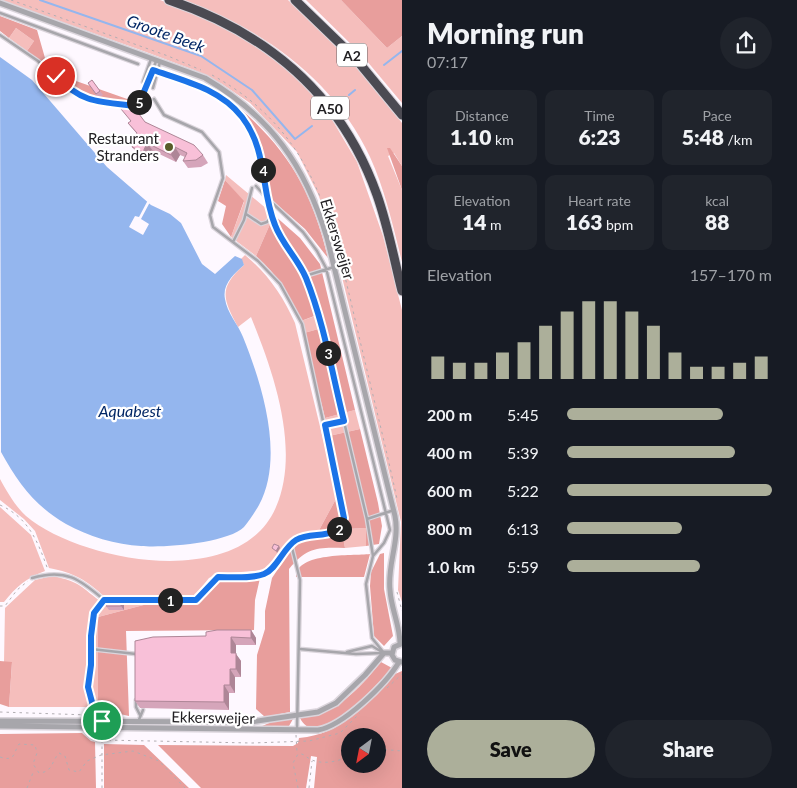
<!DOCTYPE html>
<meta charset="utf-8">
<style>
:root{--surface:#171b24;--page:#20242c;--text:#f1f3f6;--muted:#9ea1a6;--accent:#acaf9a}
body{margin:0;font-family:Lato,sans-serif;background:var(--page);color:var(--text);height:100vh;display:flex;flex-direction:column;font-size:19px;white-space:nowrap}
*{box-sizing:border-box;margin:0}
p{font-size:16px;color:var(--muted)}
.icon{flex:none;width:28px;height:28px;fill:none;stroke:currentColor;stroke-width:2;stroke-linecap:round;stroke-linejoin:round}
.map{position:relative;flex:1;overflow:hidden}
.side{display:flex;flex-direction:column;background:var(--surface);width:395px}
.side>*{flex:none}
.needle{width:32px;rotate:212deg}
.fabs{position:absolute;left:341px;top:728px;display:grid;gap:10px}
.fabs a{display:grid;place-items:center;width:45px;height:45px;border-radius:50%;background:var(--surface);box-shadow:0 5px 20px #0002;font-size:25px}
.pin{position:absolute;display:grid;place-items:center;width:42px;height:42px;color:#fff;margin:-21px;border:2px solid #fff;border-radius:50%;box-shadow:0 1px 5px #0007}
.km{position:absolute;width:25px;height:25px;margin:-12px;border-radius:50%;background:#222;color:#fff;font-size:14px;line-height:25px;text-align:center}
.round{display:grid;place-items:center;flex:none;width:52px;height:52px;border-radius:26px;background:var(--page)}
.summary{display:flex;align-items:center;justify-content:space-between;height:85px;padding:0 25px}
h1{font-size:28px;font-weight:800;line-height:38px}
.stats{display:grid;grid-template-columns:repeat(3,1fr);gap:8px;height:85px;padding:5px 25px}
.stats div{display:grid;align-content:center;border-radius:10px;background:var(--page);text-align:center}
.stats b{font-size:21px;font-weight:800}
.stats small{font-size:14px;font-weight:400}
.stats p{font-size:14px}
.chart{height:140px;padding:10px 25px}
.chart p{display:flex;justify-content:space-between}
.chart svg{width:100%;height:90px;margin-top:5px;stroke:var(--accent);stroke-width:6}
.cta{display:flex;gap:10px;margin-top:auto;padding:10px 25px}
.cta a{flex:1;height:58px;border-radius:30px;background:var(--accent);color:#111;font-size:20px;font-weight:800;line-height:58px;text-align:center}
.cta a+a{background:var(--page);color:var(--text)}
ul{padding:0 25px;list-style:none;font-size:16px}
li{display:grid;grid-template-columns:80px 60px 1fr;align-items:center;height:38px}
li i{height:12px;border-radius:6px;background:var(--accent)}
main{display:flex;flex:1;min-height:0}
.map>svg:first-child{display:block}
.green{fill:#f5bebc}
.forest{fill:#e89e9c;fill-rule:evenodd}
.water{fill:#94b6ee}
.pier{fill:#fef8ff}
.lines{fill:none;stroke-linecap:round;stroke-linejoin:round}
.stream{stroke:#94b6ee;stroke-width:2}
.service-casing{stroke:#dbd5dc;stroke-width:5}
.minor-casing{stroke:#dbd5dc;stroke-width:8}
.motorway-casing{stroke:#dbd5dc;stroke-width:11}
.path{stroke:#b2aeb3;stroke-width:1;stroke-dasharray:2.5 4;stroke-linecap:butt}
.service{stroke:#a7a6ab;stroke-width:2.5}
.minor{stroke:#a7a6ab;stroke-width:5}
.motorway{stroke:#4b4a52;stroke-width:9}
.wall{fill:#d5a5ba}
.shaded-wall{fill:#ae8697}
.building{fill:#f8c0d8;stroke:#ae8697}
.route-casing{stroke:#fff;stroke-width:10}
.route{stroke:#1a73e8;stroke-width:6}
.poi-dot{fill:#585c29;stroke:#fff;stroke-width:2}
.labels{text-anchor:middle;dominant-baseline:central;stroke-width:4.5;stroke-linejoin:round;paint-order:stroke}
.shield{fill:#fff;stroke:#646365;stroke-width:1}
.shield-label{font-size:14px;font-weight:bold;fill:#222023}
.poi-label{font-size:15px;fill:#222023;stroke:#fff;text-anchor:end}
.street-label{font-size:15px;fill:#222023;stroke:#fff}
.water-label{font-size:16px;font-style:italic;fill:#002665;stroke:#fff}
</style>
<main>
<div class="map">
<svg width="402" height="788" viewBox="0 0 402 788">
<rect width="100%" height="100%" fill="#fef8ff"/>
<!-- green -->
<path class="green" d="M0,0h160l51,19 33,17 48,35 32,35 33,56 26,74 19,74v292l-4,-12 3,-68 -72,-299 -11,-29 -21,-42 -47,-49 -28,-19 -28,-14 -48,-18z
M183,0h105l64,61 50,62v43l-8,-13 -6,3 14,34v72c-9,-36 -17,-72 -32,-105 -36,-78 -109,-129 -187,-157z
M306,0h35l46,48 15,-12v67l-41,-49z
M16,28l18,13 -7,10 -18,-13z
M226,175l48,40 -18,41 -25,-19 13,-35 -19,-22z
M245,255c23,19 38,41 50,68l42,174 -20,37 -21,2 -31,34 -47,4 -9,4 -16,20 -88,-1c-19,-17 -30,-24 -56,-29l-14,-37 -11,-12 -24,-19v-21c7,13 16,28 26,37 56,47 215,75 250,-9 25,-58 -3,-136 -25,-190l-13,10c-15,-28 -20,-39 6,-62l-3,-6z
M318,315l4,13 -18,5 -3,-12z
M355,410l5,19 -31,7 -4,-18z
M0,507l31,28 14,36c-19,7 -29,16 -41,31h-4z
M366,528v18l-21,2 -3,-16 4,-3z
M52,576c30,6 28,11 51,27l52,-1 -57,15v92l-5,-2h-84l3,-44 -8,-1 1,-54 30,-28z"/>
<!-- forest -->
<path class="forest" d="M341,0h61v36l-15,12z
M0,16l37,14 10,35 -20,-14 7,-10 -18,-13 -7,10 -9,-7z
M59,75l71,25 -1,3c-30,-3 -49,-4 -70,-28z
M239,107c51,46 73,84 89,151l-23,-29 -33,-29 -10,-54z
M387,148h3l12,18v24z
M225,180l19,21 -13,36 -9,-13 4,-18 -8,-5z
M274,215l26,23 20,26 35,146 -30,8 -21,-85 18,-5 -5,-13 -16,6c-11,-25 -24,-47 -45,-65z
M360,429l18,74 4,23 -3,18 -13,2v-18l-20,1 2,-10 -19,-83z
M337,497c5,23 7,32 -20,37z
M342,532l3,16c-27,-1 -38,-1 -56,21l1,143 -25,5 -9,-8 1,-54 8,-26v-18l7,-33 24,-36 41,-7z
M384,553v36l9,47 -9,10 -10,-10 -4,-50 1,-14 9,-18z
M370,554l-6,23h-68c0,-25 56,-21 74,-23z
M260,578l-5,22 -1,30 -128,1 3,85 -31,-7v-92l57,-15h44l18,-23z
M0,661l12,1 -3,45 -9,-3z
M381,662l11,6c-14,15 -75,86 -92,50 38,-6 57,-27 81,-56z
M402,671v117h-88l3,-31 -6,-1 -5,32h-105l-43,-43 135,1 5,-3 1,-5c45,-4 65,-34 96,-64zM350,736h28v28h-28z
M293,719l-4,7 -29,1 16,-7z
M82,733l9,8 4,1 1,46h-96v-54z
M104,744l40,1 45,43h-85z"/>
<!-- water -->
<path class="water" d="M0,57l32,23 75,87 44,38 19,9 11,9 21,41 13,10 20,-18 7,3 2,6c-10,9 -22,19 -19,34 2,14 13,25 18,38 19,47 42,120 16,168 -4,7 -10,16 -15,22 -16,16 -80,21 -103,19 -24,-1 -54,-10 -75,-22 -31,-18 -48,-41 -65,-72z"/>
<!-- pier -->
<path class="pier" d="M148,200l2,2 -9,17 8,5 -6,11 -14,-8 6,-11 4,1z"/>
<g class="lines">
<!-- stream -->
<path class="stream" d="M40,0l161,56 51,34 43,49 17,-13
M384,65l18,-14
M349,95l6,-5"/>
<!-- service casing -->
<g class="service-casing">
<path id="service" d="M0,13l138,51
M0,35l38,26 32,30 17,8 17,4 34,3 10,-20 8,-25
M153,70l37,11 18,9 17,11 17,16 17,29 7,51 37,35 14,19 9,17 64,262 -6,13 -11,13 -7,28 6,54 12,15
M143,82l8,-23
M153,88l7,-26
M256,186l10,11 9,30 30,49 15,44 47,199 27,-9
M246,214l15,10 6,-2 5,-7
M233,242l11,-22 8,-32
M305,276l29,-9
M325,425l19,-4
M367,519l6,37
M291,544l9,36 -3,149
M32,578c33,-10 48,1 72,22h92l22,-23c14,0 33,2 46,-3 14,-5 19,-26 32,-34 17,-10 41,3 48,-22l-42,-194 -22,-40 -22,-23 -45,-34 -3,-12 13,-37 -4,-26 -17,-20 -38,-17 -10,-16
M91,649l45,5
M300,649l56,5 26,-1
M347,652l25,-6 10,6
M136,700v7l4,8
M97,721l-9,-34 3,-22v-29l3,-23 10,-13
M138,722l5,-12"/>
</g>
<!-- minor casing -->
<g class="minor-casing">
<path id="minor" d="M0,3l205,75c66,39 100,87 122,160l68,278c5,25 -8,49 -5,74 1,19 10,35 10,54
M401,644l-7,3 -2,8 3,5 7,2
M0,721l251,1 67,-10 18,-9 29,-28 19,-22h8
M0,726l318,4c25,-4 68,-46 81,-68"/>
</g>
<!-- motorway casing -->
<g class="motorway-casing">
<path id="motorway" d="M169,0c99,33 172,94 208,195 11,31 17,64 25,96
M295,0l60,58 47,57"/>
</g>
<!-- path -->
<path class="path" d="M11,0l157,56 33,14
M212,75c105,57 121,151 146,257 13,56 27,111 39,167
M0,505c29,13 38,37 48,65
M397,592l5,19
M0,606h5l12,-16 11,-9
M387,688l15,-14
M0,712l89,3
M296,735l1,18
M102,740l150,3 57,-2 31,-8 20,-20
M378,749l24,2
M0,757c16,5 13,-4 19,-13l16,1 2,8 -4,11 6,9c14,-1 12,-11 20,-20l6,3 4,14 10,2 8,-11 14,-6 32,-4 26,10 26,27
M27,788l7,-18
M102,788v-56
M298,788l-5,-25 5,-9c7,-1 8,4 14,6 12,5 27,1 38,-4
M309,788l3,-27"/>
<!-- service -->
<use href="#service" class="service"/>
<!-- minor -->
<use href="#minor" class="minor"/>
<!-- motorway -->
<use href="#motorway" class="motorway"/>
</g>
<!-- wall -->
<path class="wall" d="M92,80l11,15 -5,3 -10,-15z
M145,122l58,33 5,8 -7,4 -13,1 -5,-7 2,-4 -5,-2 -4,7 -23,-11 -4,9 -11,-6 -6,-7 5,-13 -9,-11z
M124,605v5h-15l-3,-4z
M251,630l5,8v7h-20v9l5,7v16h-6v16h-6v17l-89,-2 -5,-7 71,-65z"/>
<!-- shaded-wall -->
<path class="shaded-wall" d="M147,143l6,8 -4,9 -6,-8z
M175,147l5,8 -4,7 -5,-7z
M279,546l1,2 -3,5 -1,-2z
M121,601l3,4v5l-3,-4z
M251,630l5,8v7l-5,-7z
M231,637l5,8v9l5,7v16l-5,-8 -5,-16z
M230,669l5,8v16l-5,-8z
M224,685l5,8v17l-5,-8z"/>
<!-- building -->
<path class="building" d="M92,80l8,11 -4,3 -8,-11z
M130,102l15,20 49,23 9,10 -7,5 -13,1 4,-8 -12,-6 -4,8 -24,-12 -4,9 -11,-5 5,-14 -9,-10 3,-2 -10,-12z
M274,544l5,2 -3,5 -4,-3z
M106,601h15v5h-15z
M217,630h34v8l-20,-1v16h5v16h-6v16h-6v17l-89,-1v-60l18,-4 53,-1v-4z"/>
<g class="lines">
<!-- route casing -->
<g class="route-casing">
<path id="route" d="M56,76c26,28 45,26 82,30l15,-36c32,11 67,19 89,47 26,34 18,71 33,108 7,19 23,34 31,53 18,45 26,95 38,143l-19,4 19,93c-7,24 -31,12 -48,22 -13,8 -19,29 -32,34 -13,5 -32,3 -46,3l-22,23h-92l-10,13 -3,23v29l-3,22 9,34h5"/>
</g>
<!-- route -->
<use href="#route" class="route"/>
</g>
<!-- markers -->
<circle class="poi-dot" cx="169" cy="147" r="5"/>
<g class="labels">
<!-- shield labels -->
<g class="shield">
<rect x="337" y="43.5" width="30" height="23" rx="4"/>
<rect x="311" y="96.5" width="38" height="23" rx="4"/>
</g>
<g class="shield-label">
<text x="352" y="55">A2</text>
<text x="330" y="108">A50</text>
</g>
<!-- poi labels -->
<g class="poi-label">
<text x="159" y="138">Restaurant<tspan x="159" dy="17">Stranders</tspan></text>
</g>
<!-- street labels -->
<g class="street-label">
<text transform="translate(338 239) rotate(73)">Ekkersweijer</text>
<text transform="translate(213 717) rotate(1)">Ekkersweijer</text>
</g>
<!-- water labels -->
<g class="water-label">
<text transform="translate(166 33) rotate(20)">Groote Beek</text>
<text x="130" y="410">Aquabest</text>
</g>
</g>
</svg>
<div class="fabs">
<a><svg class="needle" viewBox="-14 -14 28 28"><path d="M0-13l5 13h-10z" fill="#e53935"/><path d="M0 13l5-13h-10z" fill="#9ea1a6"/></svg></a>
</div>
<div class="pin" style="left:102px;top:721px;background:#1e9e55"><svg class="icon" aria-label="arrive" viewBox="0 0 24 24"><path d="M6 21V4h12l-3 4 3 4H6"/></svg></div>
<div class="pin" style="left:56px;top:76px;background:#d93025"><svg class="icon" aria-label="check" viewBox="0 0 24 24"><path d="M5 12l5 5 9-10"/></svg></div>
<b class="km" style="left:170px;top:600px">1</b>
<b class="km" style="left:339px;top:529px">2</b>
<b class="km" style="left:328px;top:353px">3</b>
<b class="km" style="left:263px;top:170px">4</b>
<b class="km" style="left:139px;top:102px">5</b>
</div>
<section class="side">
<div class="summary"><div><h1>Morning run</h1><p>07:17</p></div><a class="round"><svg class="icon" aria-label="share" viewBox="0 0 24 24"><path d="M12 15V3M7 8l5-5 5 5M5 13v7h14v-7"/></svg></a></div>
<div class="stats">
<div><p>Distance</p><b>1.10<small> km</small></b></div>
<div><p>Time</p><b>6:23</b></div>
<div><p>Pace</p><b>5:48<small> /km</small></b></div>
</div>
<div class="stats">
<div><p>Elevation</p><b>14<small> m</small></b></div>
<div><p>Heart rate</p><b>163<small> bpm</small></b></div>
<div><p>kcal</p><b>88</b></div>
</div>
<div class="chart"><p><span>Elevation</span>157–170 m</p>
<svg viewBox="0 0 160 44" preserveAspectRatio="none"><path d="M5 44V33M15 44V36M25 44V36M35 44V31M45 44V26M55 44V18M65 44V11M75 44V6M85 44V6M95 44V11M105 44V18M115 44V31M125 44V38M135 44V38M145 44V36M155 44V33"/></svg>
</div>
<ul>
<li><b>200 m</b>5:45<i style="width:76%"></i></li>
<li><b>400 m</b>5:39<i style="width:82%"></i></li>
<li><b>600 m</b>5:22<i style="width:100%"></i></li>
<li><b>800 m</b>6:13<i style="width:56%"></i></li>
<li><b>1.0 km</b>5:59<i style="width:65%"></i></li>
</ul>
<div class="cta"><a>Save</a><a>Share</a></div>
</section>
</main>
